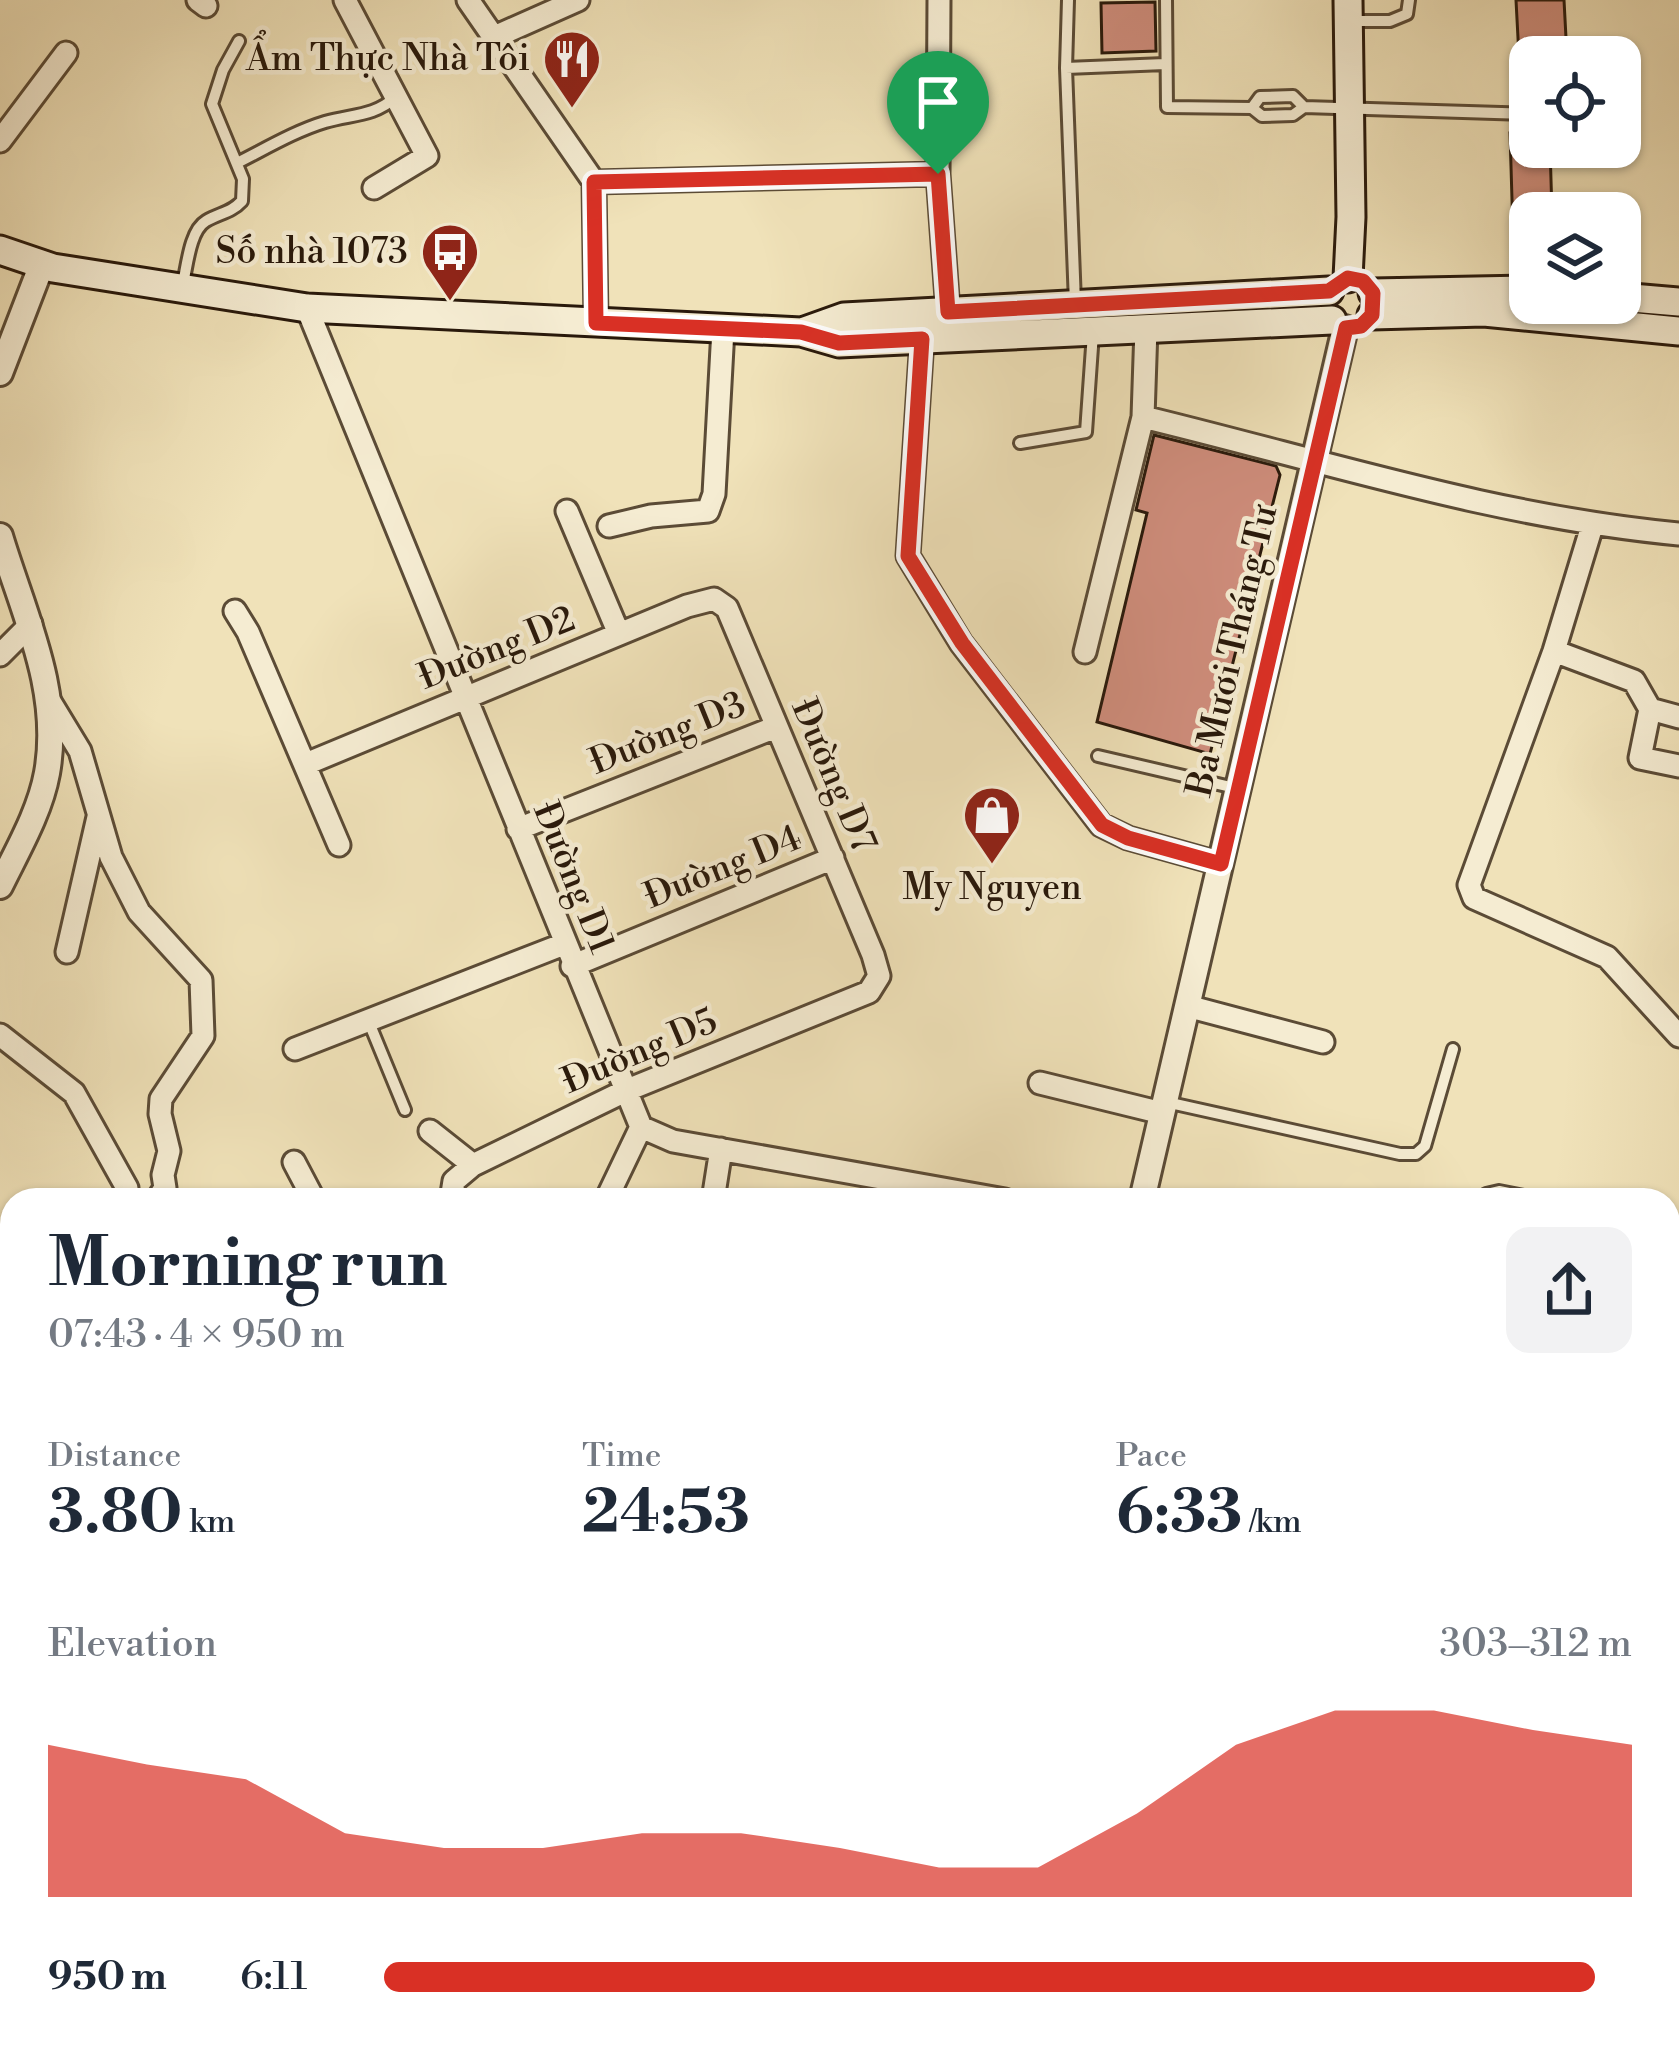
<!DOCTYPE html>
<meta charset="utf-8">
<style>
:root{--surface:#fff;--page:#f2f2f3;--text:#1f2937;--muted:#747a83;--accent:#d93025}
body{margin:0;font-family:"Libre Bodoni",serif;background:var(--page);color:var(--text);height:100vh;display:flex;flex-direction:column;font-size:45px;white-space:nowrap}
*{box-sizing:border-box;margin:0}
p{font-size:39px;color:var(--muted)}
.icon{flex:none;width:66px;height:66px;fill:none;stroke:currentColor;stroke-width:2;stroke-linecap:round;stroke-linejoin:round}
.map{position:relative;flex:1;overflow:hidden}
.drawer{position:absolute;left:0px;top:1188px;width:1680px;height:858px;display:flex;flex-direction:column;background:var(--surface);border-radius:36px 36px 0 0;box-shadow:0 3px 9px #0004}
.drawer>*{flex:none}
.tools{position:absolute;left:1509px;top:36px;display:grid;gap:24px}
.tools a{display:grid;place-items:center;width:132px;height:132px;border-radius:24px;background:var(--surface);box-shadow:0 3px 9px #0004;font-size:60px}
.pin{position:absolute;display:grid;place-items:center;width:102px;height:102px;color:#fff;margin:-123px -51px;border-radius:50% 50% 50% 0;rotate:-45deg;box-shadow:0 0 12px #0007}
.pin .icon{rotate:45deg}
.round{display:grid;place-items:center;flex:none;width:126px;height:126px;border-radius:24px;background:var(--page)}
.headline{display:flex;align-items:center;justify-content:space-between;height:204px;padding:0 48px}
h1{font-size:66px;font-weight:800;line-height:90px}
.stats{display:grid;grid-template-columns:repeat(3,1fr);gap:18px;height:204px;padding:12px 48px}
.stats div{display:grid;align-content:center}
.stats b{font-size:60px;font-weight:800}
.stats small{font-size:33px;font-weight:400}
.stats p{font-size:33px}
.chart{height:336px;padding:24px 48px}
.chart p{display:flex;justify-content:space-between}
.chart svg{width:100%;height:216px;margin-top:12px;fill:var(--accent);opacity:.7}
ul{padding:0 48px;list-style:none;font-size:39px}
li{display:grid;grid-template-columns:192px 144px 1fr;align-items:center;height:90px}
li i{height:30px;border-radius:15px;background:var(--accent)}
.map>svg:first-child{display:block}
.building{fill:#cf8d7c;stroke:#29190b;stroke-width:3}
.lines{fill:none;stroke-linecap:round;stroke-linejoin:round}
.service-casing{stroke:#5b4b36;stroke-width:16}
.minor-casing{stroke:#5b4b36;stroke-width:27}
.tertiary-casing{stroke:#5b4b36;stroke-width:30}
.secondary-casing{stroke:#29190b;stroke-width:33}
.service{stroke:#f5ecd2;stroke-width:10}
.minor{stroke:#f5ecd2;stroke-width:21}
.tertiary{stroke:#f5ecd2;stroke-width:24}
.secondary{stroke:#f5ecd2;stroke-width:27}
.route-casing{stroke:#fff;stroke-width:24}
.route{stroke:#d93025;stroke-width:15}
.labels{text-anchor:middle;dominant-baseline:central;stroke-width:9;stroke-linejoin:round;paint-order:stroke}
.poi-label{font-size:36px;fill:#29190b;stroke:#f5ecd2;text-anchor:end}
.street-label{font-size:36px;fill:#29190b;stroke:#f5ecd2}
</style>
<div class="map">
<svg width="1679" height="2046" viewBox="0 0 1679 2046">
<rect width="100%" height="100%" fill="#f0e2b9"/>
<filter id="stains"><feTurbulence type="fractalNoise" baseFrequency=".00167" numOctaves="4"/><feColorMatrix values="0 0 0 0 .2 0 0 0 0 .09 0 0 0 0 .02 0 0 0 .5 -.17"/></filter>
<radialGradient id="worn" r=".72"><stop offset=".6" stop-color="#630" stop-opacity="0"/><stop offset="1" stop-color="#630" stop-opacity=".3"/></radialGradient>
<!-- building -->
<path class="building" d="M1516,0h48l3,57h-48z
M1155,2l1,49 -54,2 -1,-50z
M1530,132v15h20l2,66h-22v19l-17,1 -3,-100z
M1154,435l122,31 4,9 -70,279 -113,-32 50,-209 -11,-3z"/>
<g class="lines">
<!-- service casing -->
<g class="service-casing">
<path id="service" d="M1068,0l-2,68 9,235
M1166,0l1,107 85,1 10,8 31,-1 11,-8 226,7
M1351,21h39l17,-7 2,-14
M1066,68l99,-4
M1252,108l8,-11 33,-1 11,11
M237,163c28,-14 58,-32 88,-41 27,-8 48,-5 71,-25
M182,288c5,-19 7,-57 24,-67 13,-8 25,-8 36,-20l1,-22 -31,-75 11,-34 16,-29
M1020,443l66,-11 7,-99
M1098,756l137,32
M368,1020l37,90
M1166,1102l234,52h16l9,-8 28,-97
M1483,1200l3,-6 13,-3 45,9
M1668,1225l11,2
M1668,1274l11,2"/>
</g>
<!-- minor casing -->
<g class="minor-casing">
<path id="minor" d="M198,0l8,6
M345,0l82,156 -53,32
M468,0l126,182 2,141
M939,0l-1,174 10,138
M492,38l86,-38
M0,141l66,-88
M594,182l344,-8
M307,308l334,819 32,14 332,59
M1146,328l-3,89c178,43 353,100 536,117
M922,339l-14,217 53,87 140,182 27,13 93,26
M567,511l52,123
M609,526l42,-10 57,-5 6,-17 9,-165
M1592,526l-38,125 -85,234 5,13 133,59 72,79
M235,611l13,21 91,213
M1554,651l80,30 16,28 29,8
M1085,652l58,-235
M0,655l31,-31
M49,700l31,51 31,106 28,55 62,68 2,56 -42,63 -1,15 9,37 -6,24 2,13 -8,12
M1650,709l-10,49 39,8
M306,764l381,-158 27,-7 13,9 146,347 6,21 -10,16 -244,99 -152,74 -19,16 -3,19
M518,829l258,-102
M67,952l31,-135
M572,966l261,-108
M1187,1006l136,36
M0,1035l74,58 53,95
M295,1049l269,-105
M1040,1083l122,30
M430,1131l43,34
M294,1162l20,38
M606,1200l35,-73
M713,1200l8,-51
M1668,1442l11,1
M0,1514l12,-13
M1679,1543v-80
M0,1566l12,9
M0,1692l12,-15"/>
</g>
<!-- tertiary casing -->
<g class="tertiary-casing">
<path id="tertiary" d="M0,373l42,-109
M0,536c23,77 62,154 47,237 -7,39 -30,78 -47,113
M1142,1200l203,-872
M940,2046l2,-12"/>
</g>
<!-- secondary casing -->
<g class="secondary-casing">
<path id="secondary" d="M1348,0l3,217 -3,61
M0,250l53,18 254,40 494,24 38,11 493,-23
M1373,293l157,-3
M1620,297l59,5
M1372,315l112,-3 195,19
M802,332l42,-15 485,-26"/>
</g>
<!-- service -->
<use href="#service" class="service"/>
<!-- minor -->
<use href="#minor" class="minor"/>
<!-- tertiary -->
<use href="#tertiary" class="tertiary"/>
<!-- secondary -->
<use href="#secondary" class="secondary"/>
</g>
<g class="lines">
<!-- route casing -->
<g class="route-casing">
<path id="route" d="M938,174l10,138 381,-21 19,-13 15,3 10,12 -1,22 -11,11 -15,2 -125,536 -93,-26 -26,-13 -140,-182 -54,-87 14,-217 -83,4 -38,-11 -205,-9 -2,-141z"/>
</g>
<!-- route -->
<use href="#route" class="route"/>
</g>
<!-- icons -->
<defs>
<g id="restaurant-pin" transform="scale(3)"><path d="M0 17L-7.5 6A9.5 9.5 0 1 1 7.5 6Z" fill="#8f2418" stroke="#f5ecd2"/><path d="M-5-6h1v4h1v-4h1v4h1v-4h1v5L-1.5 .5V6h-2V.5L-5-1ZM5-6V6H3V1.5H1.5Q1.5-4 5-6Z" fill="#fff"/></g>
<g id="bus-pin" transform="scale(3)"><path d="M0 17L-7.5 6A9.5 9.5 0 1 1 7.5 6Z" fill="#8f2418" stroke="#f5ecd2"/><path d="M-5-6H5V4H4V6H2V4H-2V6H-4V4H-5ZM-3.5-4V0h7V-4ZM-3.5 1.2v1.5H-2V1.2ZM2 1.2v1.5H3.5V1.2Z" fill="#fff"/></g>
<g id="shop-pin" transform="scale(3)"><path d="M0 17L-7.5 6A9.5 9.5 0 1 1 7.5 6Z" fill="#8f2418" stroke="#f5ecd2"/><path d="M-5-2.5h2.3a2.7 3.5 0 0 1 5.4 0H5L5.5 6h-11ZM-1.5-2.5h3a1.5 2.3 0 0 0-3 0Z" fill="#fff"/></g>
</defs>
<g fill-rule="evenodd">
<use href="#restaurant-pin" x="572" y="59"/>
<use href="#bus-pin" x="450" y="252"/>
<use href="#shop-pin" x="992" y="815"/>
</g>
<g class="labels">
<!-- poi labels -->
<g class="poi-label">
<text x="530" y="59">Ẩm Thực Nhà Tôi</text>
<text x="408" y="252">Số nhà 1073</text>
<text x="992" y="888" text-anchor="middle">My Nguyen</text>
</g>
<!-- street labels -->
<g class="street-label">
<text transform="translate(497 649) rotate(-22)">Đường D2</text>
<text transform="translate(1233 651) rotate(-77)">Ba Mươi Tháng Tư</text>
<text transform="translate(668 734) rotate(-22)">Đường D3</text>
<text transform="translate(833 776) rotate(67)">Đường D7</text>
<text transform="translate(723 868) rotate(-22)">Đường D4</text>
<text transform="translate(573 878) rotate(68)">Đường D1</text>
<text transform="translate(640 1052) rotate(-23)">Đường D5</text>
</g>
</g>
<rect width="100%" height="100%" filter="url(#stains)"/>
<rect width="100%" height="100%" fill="url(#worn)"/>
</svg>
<div class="tools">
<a><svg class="icon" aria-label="locate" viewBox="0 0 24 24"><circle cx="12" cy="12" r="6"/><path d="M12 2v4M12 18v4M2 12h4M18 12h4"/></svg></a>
<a><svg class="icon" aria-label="layers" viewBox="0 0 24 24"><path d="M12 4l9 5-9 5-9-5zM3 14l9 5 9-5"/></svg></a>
</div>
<div class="pin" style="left:938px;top:174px;background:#1e9e55"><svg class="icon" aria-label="arrive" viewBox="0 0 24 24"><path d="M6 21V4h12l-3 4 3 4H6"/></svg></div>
<section class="drawer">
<div class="headline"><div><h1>Morning run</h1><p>07:43 · 4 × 950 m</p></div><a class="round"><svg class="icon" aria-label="share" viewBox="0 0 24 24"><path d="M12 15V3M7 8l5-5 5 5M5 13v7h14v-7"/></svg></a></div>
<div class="stats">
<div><p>Distance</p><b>3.80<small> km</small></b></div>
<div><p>Time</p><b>24:53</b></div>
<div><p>Pace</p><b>6:33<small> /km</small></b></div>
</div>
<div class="chart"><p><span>Elevation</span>303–312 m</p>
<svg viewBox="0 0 160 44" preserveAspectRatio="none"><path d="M0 44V13L10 17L20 20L30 31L40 34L50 34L60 31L70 31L80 34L90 38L100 38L110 27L120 13L130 6L140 6L150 10L160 13V44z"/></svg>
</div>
<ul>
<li><b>950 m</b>6:11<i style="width:97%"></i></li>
</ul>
</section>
</div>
